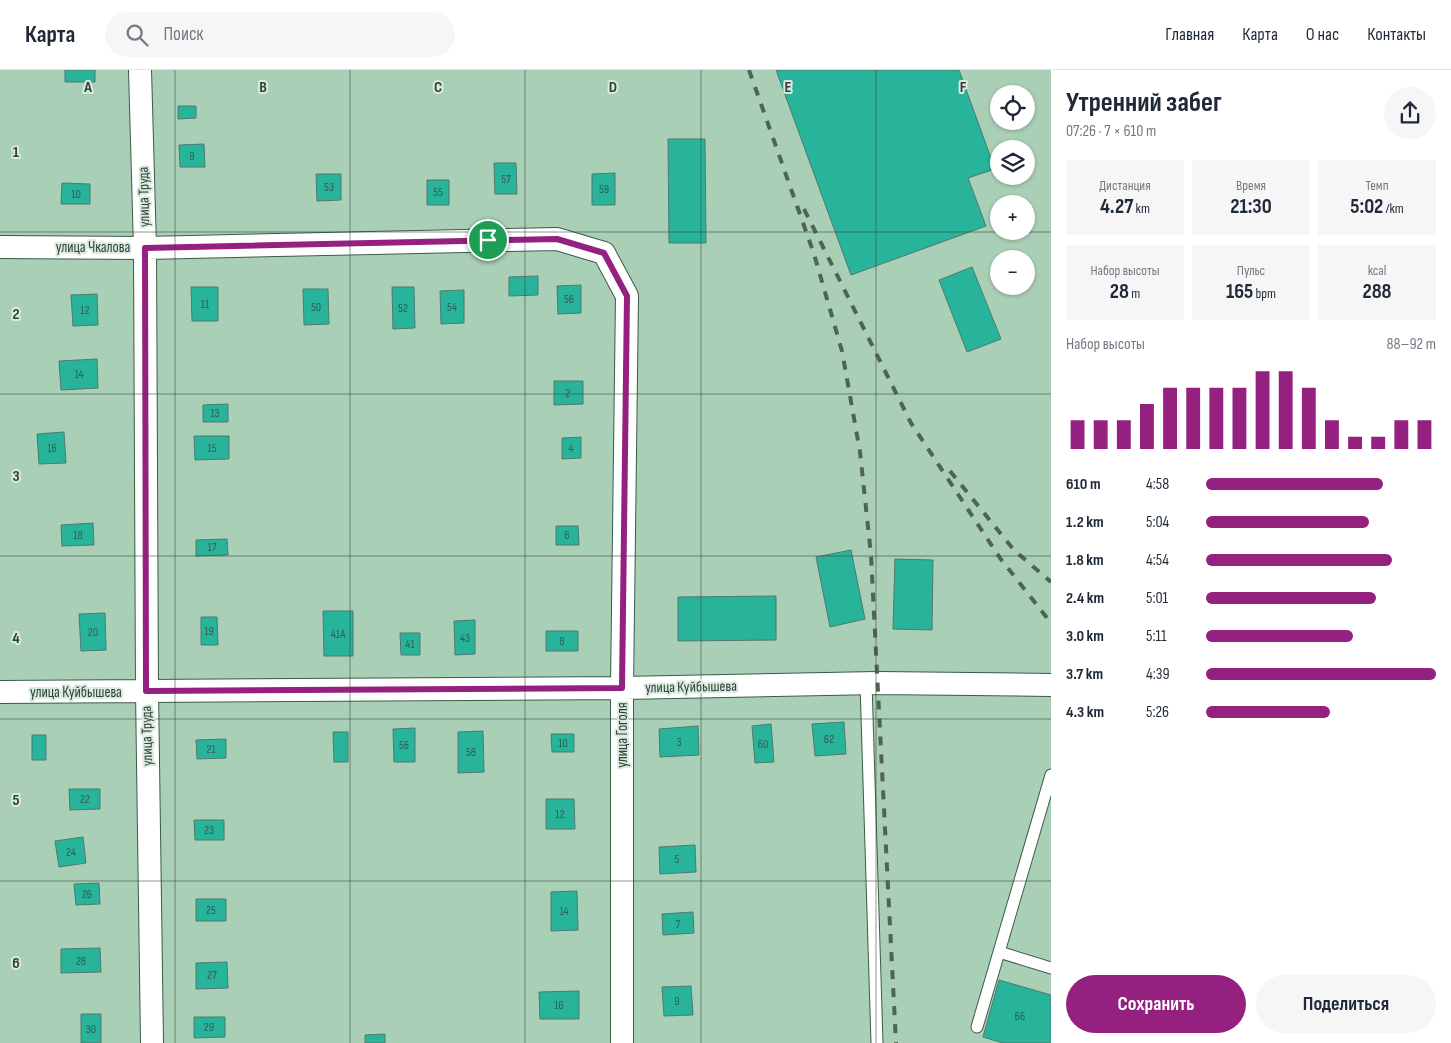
<!DOCTYPE html>
<html lang="ru">
<meta charset="utf-8">
<style>
:root{--surface:#fff;--page:#f6f6f7;--text:#1f2937;--muted:#747a83;--line:#e0e1e3;--accent:#94207f}
body{margin:0;font-family:"Sofia Sans Condensed",sans-serif;background:var(--page);color:var(--text);height:100vh;display:flex;flex-direction:column;font-size:19px;white-space:nowrap}
*{box-sizing:border-box;margin:0}
p{font-size:16px;color:var(--muted)}
.icon{flex:none;width:28px;height:28px;fill:none;stroke:currentColor;stroke-width:2;stroke-linecap:round;stroke-linejoin:round}
.map{position:relative;flex:1;overflow:hidden}
.details{display:flex;flex-direction:column;background:var(--surface);width:400px}
.details>*{flex:none}
.controls{position:absolute;left:990px;top:15px;display:grid;gap:10px}
.controls a{display:grid;place-items:center;width:45px;height:45px;border-radius:50%;background:var(--surface);box-shadow:0 1px 4px #0004;font-size:25px}
.pin{position:absolute;display:grid;place-items:center;width:42px;height:42px;color:#fff;margin:-21px;border:2px solid #fff;border-radius:50%;box-shadow:0 1px 5px #0007}
.round{display:grid;place-items:center;flex:none;width:52px;height:52px;border-radius:26px;background:var(--page)}
.head{display:flex;align-items:center;justify-content:space-between;height:85px;padding:0 15px}
h1{font-size:28px;font-weight:700;line-height:38px}
.figures{display:grid;grid-template-columns:repeat(3,1fr);gap:8px;height:85px;padding:5px 15px}
.figures div{display:grid;align-content:center;border-radius:0px;background:var(--page);text-align:center}
.figures b{font-size:21px;font-weight:700}
.figures small{font-size:14px;font-weight:400}
.figures p{font-size:14px}
.chart{height:140px;padding:10px 15px}
.chart p{display:flex;justify-content:space-between}
.chart svg{width:100%;height:90px;margin-top:5px;stroke:var(--accent);stroke-width:6}
.button{display:flex;gap:10px;margin-top:auto;padding:10px 15px}
.button a{flex:1;height:58px;border-radius:30px;background:var(--accent);color:#fff;font-size:20px;font-weight:700;line-height:58px;text-align:center}
.button a+a{background:var(--page);color:var(--text)}
ul{padding:0 15px;list-style:none;font-size:16px}
li{display:grid;grid-template-columns:80px 60px 1fr;align-items:center;height:38px}
li i{height:12px;border-radius:6px;background:var(--accent)}
header{display:flex;align-items:center;gap:30px;box-sizing:border-box;height:70px;padding:0 25px;background:var(--surface);border-bottom:1px solid var(--line)}
header strong{font-size:24px}
nav{display:flex;gap:28px;margin-inline-start:auto;font-size:18px}
.search{width:350px;height:45px;background:var(--page);display:flex;align-items:center;gap:12px;box-sizing:border-box;padding:0 18px;border-radius:28px;color:var(--muted);font-size:19px}
main{display:flex;flex:1;min-height:0}
.map>svg:first-child{display:block}
.building{fill:#28b49b;stroke:#4e7a6f}
.lines{fill:none;stroke-linecap:round;stroke-linejoin:round}
.lane-casing{stroke:#3a5c47;stroke-width:13}
.street-casing{stroke:#3a5c47;stroke-width:24}
.lane{stroke:#fff;stroke-width:11}
.street{stroke:#fff;stroke-width:22}
.rail{stroke:#506456;stroke-width:4;stroke-dasharray:9 9;stroke-linecap:butt}
.route-casing{stroke:#fff;stroke-width:10}
.route{stroke:#94207f;stroke-width:6}
.grid{fill:none;stroke:#324137;stroke-width:1;stroke-opacity:0.55}
.labels{text-anchor:middle;dominant-baseline:central;stroke-width:4;stroke-linejoin:round;paint-order:stroke}
.number-label{font-size:12px;fill:#305e50}
.street-label{font-size:15px;fill:#324137;stroke:#d8ebde}
.grid-label{font-size:16px;text-anchor:middle;font-weight:bold;fill:#324137;stroke:#d8ebde;stroke-width:4;stroke-linejoin:round;paint-order:stroke}
</style>
<header>
<strong>Карта</strong>
<div class="search"><svg class="icon" aria-label="search" viewBox="0 0 24 24"><circle cx="10" cy="10" r="6"/><path d="M15 15l6 6"/></svg>Поиск</div>
<nav><a>Главная</a><a>Карта</a><a>О нас</a><a>Контакты</a></nav>
</header>
<main>
<div class="map">
<svg width="1051" height="973" viewBox="0 0 1051 973">
<rect width="100%" height="100%" fill="#aacfb7"/>
<!-- building -->
<path class="building" d="M65,0h30v12h-30z
M776,0h183l36,99 -27,9 18,48 -135,49z
M178,36h18v12l-18,1z
M668,69h37l1,104h-37z
M204,74l1,23h-25l-1,-22z
M494,93h22l1,31h-22z
M615,103v32h-23v-31z
M316,104h25v26l-24,1z
M427,110h22v25h-22z
M62,113l28,1v20h-29z
M972,197l29,72 -34,13 -28,-72z
M538,206v19l-29,1v-19z
M581,215v28l-23,1 -1,-28z
M191,217h27v34h-26z
M392,217h22l1,41 -22,1z
M303,219h25l1,35 -25,1z
M464,220v33l-23,1 -1,-33z
M97,224l1,31 -25,1 -2,-31z
M97,289l1,29 -37,2 -2,-29z
M554,311h29v23l-29,1z
M228,334v18h-25v-17z
M64,362l2,31 -27,1 -2,-30z
M194,366h35v23l-34,1z
M581,367v21l-19,1v-21z
M93,453l1,22 -32,1 -1,-21z
M556,456h22l1,19h-23z
M227,469l1,16 -32,1v-16z
M851,480l14,69 -35,8 -14,-70z
M895,489l38,1 -1,70 -39,-1z
M776,526v44l-98,1v-44z
M323,541h30v45h-29z
M105,543l1,37 -25,1 -2,-37z
M201,547h16l1,28h-17z
M475,550v34l-20,1 -1,-34z
M546,561h32v20h-32z
M400,563h20v22h-19z
M844,652l2,32 -31,2 -3,-32z
M771,654l3,38 -19,1 -3,-37z
M698,656l1,29 -39,2 -1,-28z
M415,658v34h-21l-1,-33z
M483,661l1,41 -26,1v-41z
M333,662h15v30h-14z
M551,664h23v18h-22z
M32,665h14v25h-14z
M226,669v19l-29,1 -1,-19z
M69,719h31v20l-30,1z
M546,729h28l1,30h-29z
M194,750h30v20h-29z
M83,767l3,26 -27,4 -4,-26z
M695,775l1,27 -36,2 -1,-27z
M99,813l1,21 -24,1 -2,-21z
M577,821l1,39 -27,1v-39z
M196,829h30v22h-30z
M693,842l1,21 -31,2 -1,-21z
M100,878l1,24 -40,1v-24z
M227,892l1,26 -32,1v-26z
M999,910l52,15v48h-48l-20,-6z
M691,916l2,29 -29,1 -2,-29z
M579,921v28h-39l-1,-27z
M81,944h20v29h-20z
M194,947h31v20l-31,1z
M385,964v9h-20v-8z"/>
<g class="lines">
<!-- lane casing -->
<g class="lane-casing">
<path id="lane" d="M866,613l11,360
M999,882l52,16
M977,957l74,-252"/>
</g>
<!-- street casing -->
<g class="street-casing">
<path id="street" d="M140,0l5,178 2,443 5,352
M0,177l145,1 412,-9 47,14 23,43 -5,392v355
M0,622l622,-4 255,-5 174,2"/>
</g>
<!-- lane -->
<use href="#lane" class="lane"/>
<!-- street -->
<use href="#street" class="street"/>
<!-- rail -->
<path class="rail" d="M749,0l65,184 28,97 18,101 11,103 25,488
M804,139l107,214 89,135 51,65
M950,401l64,79 37,32"/>
</g>
<g class="lines">
<!-- route casing -->
<g class="route-casing">
<path id="route" d="M557,169l47,14 23,43 -5,392 -476,3 -1,-443z"/>
</g>
<!-- route -->
<use href="#route" class="route"/>
</g>
<!-- grid -->
<path class="grid" d="M175,0v973M350,0v973M525,0v973M701,0v973M876,0v973M0,162h1051M0,324h1051M0,486h1051M0,649h1051M0,811h1051"/>
<g class="labels">
<!-- number labels -->
<g class="number-label">
<text x="192" y="86">9</text>
<text x="506" y="109">57</text>
<text x="329" y="117">53</text>
<text x="604" y="119">59</text>
<text x="438" y="122">55</text>
<text x="76" y="124">10</text>
<text x="569" y="229">56</text>
<text x="205" y="234">11</text>
<text x="316" y="237">50</text>
<text x="452" y="237">54</text>
<text x="403" y="238">52</text>
<text x="85" y="240">12</text>
<text x="79" y="304">14</text>
<text x="568" y="323">2</text>
<text x="215" y="343">13</text>
<text x="52" y="378">16</text>
<text x="212" y="378">15</text>
<text x="571" y="378">4</text>
<text x="78" y="465">18</text>
<text x="567" y="465">6</text>
<text x="212" y="477">17</text>
<text x="209" y="561">19</text>
<text x="93" y="562">20</text>
<text x="338" y="564">41А</text>
<text x="465" y="568">43</text>
<text x="562" y="571">8</text>
<text x="410" y="574">41</text>
<text x="829" y="669">62</text>
<text x="679" y="672">3</text>
<text x="563" y="673">10</text>
<text x="763" y="674">60</text>
<text x="404" y="675">56</text>
<text x="211" y="679">21</text>
<text x="471" y="682">58</text>
<text x="85" y="729">22</text>
<text x="560" y="744">12</text>
<text x="209" y="760">23</text>
<text x="71" y="782">24</text>
<text x="677" y="789">5</text>
<text x="87" y="824">26</text>
<text x="211" y="840">25</text>
<text x="564" y="841">14</text>
<text x="678" y="854">7</text>
<text x="81" y="891">28</text>
<text x="212" y="905">27</text>
<text x="677" y="931">9</text>
<text x="559" y="935">16</text>
<text x="1020" y="946">66</text>
<text x="209" y="957">29</text>
<text x="91" y="959">30</text>
</g>
<!-- street labels -->
<g class="street-label">
<text transform="translate(144 127) rotate(-91)">улица Труда</text>
<text x="93" y="177">улица Чкалова</text>
<text transform="translate(691 617) rotate(-1)">улица Куйбышева</text>
<text x="76" y="622">улица Куйбышева</text>
<text transform="translate(622 665) rotate(-90)">улица Гоголя</text>
<text transform="translate(147 666) rotate(-91)">улица Труда</text>
</g>
</g>
<g class="grid-label">
<text x="88" y="22">A</text>
<text x="263" y="22">B</text>
<text x="438" y="22">C</text>
<text x="613" y="22">D</text>
<text x="788" y="22">E</text>
<text x="963" y="22">F</text>
<text x="16" y="87">1</text>
<text x="16" y="249">2</text>
<text x="16" y="411">3</text>
<text x="16" y="573">4</text>
<text x="16" y="735">5</text>
<text x="16" y="898">6</text>
</g>
</svg>
<div class="controls">
<a><svg class="icon" aria-label="locate" viewBox="0 0 24 24"><circle cx="12" cy="12" r="6"/><path d="M12 2v4M12 18v4M2 12h4M18 12h4"/></svg></a>
<a><svg class="icon" aria-label="layers" viewBox="0 0 24 24"><path d="M12 4l9 5-9 5-9-5zM3 14l9 5 9-5"/></svg></a>
<a>+</a>
<a>−</a>
</div>
<div class="pin" style="left:488px;top:170px;background:#1e9e55"><svg class="icon" aria-label="arrive" viewBox="0 0 24 24"><path d="M6 21V4h12l-3 4 3 4H6"/></svg></div>
</div>
<section class="details">
<div class="head"><div><h1>Утренний забег</h1><p>07:26 · 7 × 610 m</p></div><a class="round"><svg class="icon" aria-label="share" viewBox="0 0 24 24"><path d="M12 15V3M7 8l5-5 5 5M5 13v7h14v-7"/></svg></a></div>
<div class="figures">
<div><p>Дистанция</p><b>4.27<small> km</small></b></div>
<div><p>Время</p><b>21:30</b></div>
<div><p>Темп</p><b>5:02<small> /km</small></b></div>
</div>
<div class="figures">
<div><p>Набор высоты</p><b>28<small> m</small></b></div>
<div><p>Пульс</p><b>165<small> bpm</small></b></div>
<div><p>kcal</p><b>288</b></div>
</div>
<div class="chart"><p><span>Набор высоты</span>88–92 m</p>
<svg viewBox="0 0 160 44" preserveAspectRatio="none"><path d="M5 44V30M15 44V30M25 44V30M35 44V22M45 44V14M55 44V14M65 44V14M75 44V14M85 44V6M95 44V6M105 44V14M115 44V30M125 44V38M135 44V38M145 44V30M155 44V30"/></svg>
</div>
<ul>
<li><b>610 m</b>4:58<i style="width:77%"></i></li>
<li><b>1.2 km</b>5:04<i style="width:71%"></i></li>
<li><b>1.8 km</b>4:54<i style="width:81%"></i></li>
<li><b>2.4 km</b>5:01<i style="width:74%"></i></li>
<li><b>3.0 km</b>5:11<i style="width:64%"></i></li>
<li><b>3.7 km</b>4:39<i style="width:100%"></i></li>
<li><b>4.3 km</b>5:26<i style="width:54%"></i></li>
</ul>
<div class="button"><a>Сохранить</a><a>Поделиться</a></div>
</section>
</main>
